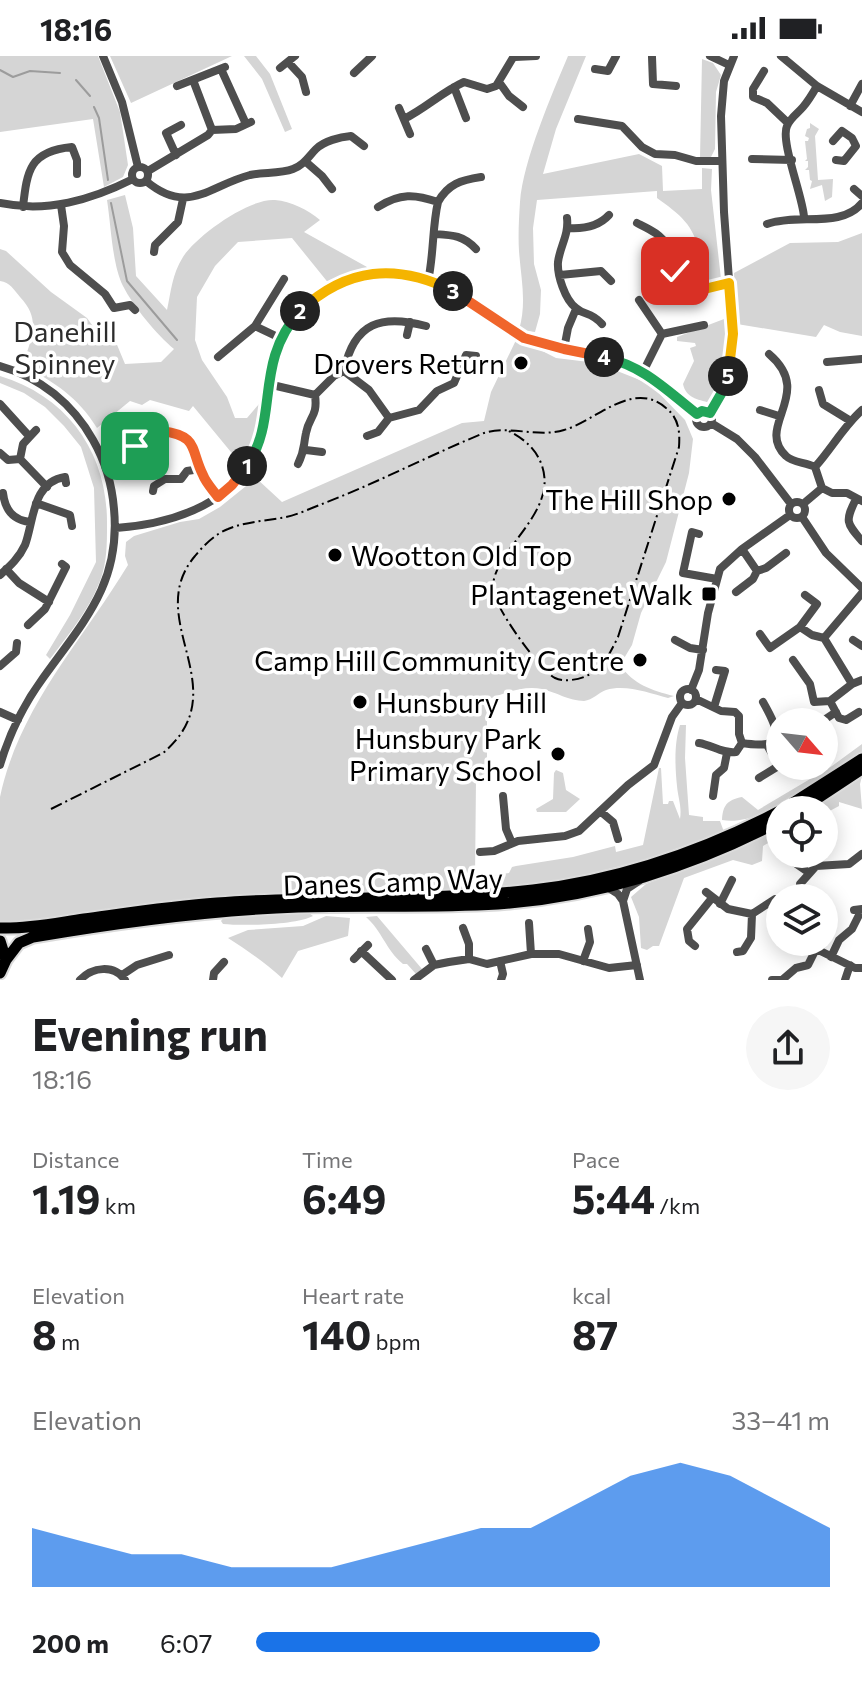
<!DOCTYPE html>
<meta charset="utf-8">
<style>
:root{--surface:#fff;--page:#f6f6f6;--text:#202124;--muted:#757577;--accent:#1a73e8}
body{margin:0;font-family:Commissioner,sans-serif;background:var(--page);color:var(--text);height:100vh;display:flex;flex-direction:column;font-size:30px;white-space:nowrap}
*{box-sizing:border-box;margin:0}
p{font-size:26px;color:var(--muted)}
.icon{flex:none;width:44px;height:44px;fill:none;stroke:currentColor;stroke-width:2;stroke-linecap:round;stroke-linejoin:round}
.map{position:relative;height:924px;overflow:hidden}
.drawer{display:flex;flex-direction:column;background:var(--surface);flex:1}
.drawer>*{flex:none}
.needle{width:52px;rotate:118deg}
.tools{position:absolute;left:766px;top:652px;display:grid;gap:16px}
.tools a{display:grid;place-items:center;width:72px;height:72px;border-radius:50%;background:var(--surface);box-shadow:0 4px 20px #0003;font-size:40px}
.pin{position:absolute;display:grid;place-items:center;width:68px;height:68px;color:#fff;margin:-34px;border-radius:16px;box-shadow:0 4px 12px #0006}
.km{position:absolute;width:40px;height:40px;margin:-20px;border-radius:50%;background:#222;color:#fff;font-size:22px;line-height:40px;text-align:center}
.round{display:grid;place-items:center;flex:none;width:84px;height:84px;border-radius:42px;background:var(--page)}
.headline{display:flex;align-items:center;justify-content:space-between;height:136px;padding:0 32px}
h1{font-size:44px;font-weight:700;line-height:60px}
.metrics{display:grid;grid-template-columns:repeat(3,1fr);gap:12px;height:136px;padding:8px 32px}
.metrics div{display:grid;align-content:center}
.metrics b{font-size:40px;font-weight:700}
.metrics small{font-size:22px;font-weight:400}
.metrics p{font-size:22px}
.chart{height:224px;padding:16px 32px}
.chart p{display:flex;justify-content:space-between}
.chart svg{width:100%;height:144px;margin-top:8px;fill:var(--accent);opacity:.7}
ul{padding:0 32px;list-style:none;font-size:26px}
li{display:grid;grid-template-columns:128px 96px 1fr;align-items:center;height:60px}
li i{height:20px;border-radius:10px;background:var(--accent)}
.status{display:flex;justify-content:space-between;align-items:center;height:56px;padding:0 40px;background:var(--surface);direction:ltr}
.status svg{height:22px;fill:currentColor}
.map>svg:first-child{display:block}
.green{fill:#d5d5d5}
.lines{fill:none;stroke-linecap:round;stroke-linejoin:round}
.stream{stroke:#9c9c9c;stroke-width:2}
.highway-casing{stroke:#dbdbdb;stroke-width:15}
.minor{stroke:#4e4e4e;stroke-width:8}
.highway{stroke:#000;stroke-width:11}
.rail{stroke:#000;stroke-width:2;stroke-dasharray:12 4 2 4;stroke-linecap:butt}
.split-1-casing{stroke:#fff;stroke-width:16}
.split-2-casing{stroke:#fff;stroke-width:16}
.split-3-casing{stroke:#fff;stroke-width:16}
.split-4-casing{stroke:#fff;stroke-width:16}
.split-5-casing{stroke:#fff;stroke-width:16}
.split-6-casing{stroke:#fff;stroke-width:16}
.split-1{stroke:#f0652b;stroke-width:10}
.split-2{stroke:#22a559;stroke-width:10}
.split-3{stroke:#f5b400;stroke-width:10}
.split-4{stroke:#f0652b;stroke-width:10}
.split-5{stroke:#22a559;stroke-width:10}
.split-6{stroke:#f5b400;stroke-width:10}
.poi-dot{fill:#000;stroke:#fff;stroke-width:3}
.labels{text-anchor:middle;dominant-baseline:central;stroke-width:7;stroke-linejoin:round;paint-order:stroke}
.park-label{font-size:28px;fill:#2c2c2c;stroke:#fff}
.poi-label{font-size:28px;fill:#000;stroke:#fff;text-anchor:end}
.street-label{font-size:28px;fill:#000;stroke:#fff}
</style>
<div class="status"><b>18:16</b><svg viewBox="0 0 49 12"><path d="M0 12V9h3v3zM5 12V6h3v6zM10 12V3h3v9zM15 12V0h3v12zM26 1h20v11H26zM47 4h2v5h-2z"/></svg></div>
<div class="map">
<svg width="862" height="924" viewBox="0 0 862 924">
<rect width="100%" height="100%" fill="#fff"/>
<!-- green -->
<path class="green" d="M0,0h98l22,56 8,53 -5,12 -19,10 -11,-68 -93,13z
M110,0h122l-101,47z
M244,0h12l14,18 22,55 -7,3 -23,-53z
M568,0h18l-30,73 -13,45 96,-20 23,12 1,25 39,-2v-21l10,1 -1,21 10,89 -29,8 2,-7 -8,-5 -7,-16 20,-5c-4,-29 -20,-40 -42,-56v-7l-120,9 -4,28 1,36 7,26 -1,24 -5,18 -16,-2c8,-28 2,-51 0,-79 -1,-16 0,-33 1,-49 3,-41 32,-108 48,-146z
M702,3l11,4 8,12 -5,17 -1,57 -4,8 -11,1z
M810,67l9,6 -4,7 3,44 15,-1 -1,18 -7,4 -3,-16 -12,4 2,-8 -2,-1 -1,-10h-4l3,-3v-6h-3l2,-2 -2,-18h3l1,-3 -4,-2 2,-7 3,-1z
M125,139l8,33 3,48 31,34c4,-18 5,-36 16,-53 13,-21 66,-59 92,-57 16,1 33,10 45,20l-16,12 63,35 1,3 -38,15 -38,-47 -54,4 -23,24 -18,31 -2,43 7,20 25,37 8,21h12l12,-14c-2,19 -3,45 -19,59l-47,-57 -4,5 -39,-11 -8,5 -12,-4 -33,27c-20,-32 -42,-45 -74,-63 8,-27 19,-45 -3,-68 -6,-7 -10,-15 -20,-16v-32l6,2 45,41 36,26 13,18 15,4 10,24 36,-2 13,-13c-17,-14 -41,-43 -51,-63 -11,-22 -12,-61 -16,-86z
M862,177v103l-22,-4 -16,-7 -8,12 -79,-13 -3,-51 56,-30 48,-1z
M724,263c9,23 3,64 -14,84 -13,-4 -24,-5 -27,-19l11,-23 -4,-13 6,-2 -1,-3 -18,-2v-4z
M517,282l39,20 41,5 53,21 35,36 8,19 -4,34 -23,89 -25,51 -9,32 -12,20c14,20 31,25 54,31l-6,2c-19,-5 -42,-14 -62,-8 -8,3 -13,10 -22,11 -15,0 -28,-9 -42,-12 -18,-4 -39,4 -55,11v73l-11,6 -1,99 34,-5 3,-6 4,-1 57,-9 42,-11 1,6 27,-7 16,-77h2l2,36h5l1,-3h4l7,18c2,-13 -2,-21 -3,-33 -2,-19 -3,-43 3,-61h6l-1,33 4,57 14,2v4h17l4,11 -83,29 -69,17 -43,7 -62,6 -159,1 -173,14 -123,19 -12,-1v-127c19,-90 82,-156 128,-232l-3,-9 1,-14 8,-6 46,-14 19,-3 21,-12 36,-29 26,24 180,-79 22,-2 7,-29z
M0,320c69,21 108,78 107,149 0,19 0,38 -7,56 -11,29 -31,53 -50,78l-4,-4 24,-40 26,-53 -2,-74 -13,-41 -17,-21 -19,-19 -21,-14 -24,-10z
M862,688v8c-33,22 -99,76 -140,68 1,-15 5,-20 20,-23l16,13 74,-44z
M556,714l7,3 3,17 14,9 -14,13h-29l-1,-3 17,-10 1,-26z
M862,720l-2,8 2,25 -23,-7v4l-15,8v-4h-15z
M780,771v9l-17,10 -1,15 -10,4 -19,-5 -49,18 -25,68h-6l-6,4 -6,-2 -2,-31 -8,-20 15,-13 78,-30z
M309,857l4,3c-17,9 -69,10 -90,8l-2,-3 3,-4z
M326,860l24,2 -2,18 -50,15 -16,27c-17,-15 -35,-28 -54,-40l20,-8 55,-4z
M377,860l45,53 -6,5 -9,-10h-4c-17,-14 -21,-33 -37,-47z"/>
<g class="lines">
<!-- stream -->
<path class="stream" d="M0,14l13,7 17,-6 30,2
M76,24l14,16
M94,51l5,11 9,62
M111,147l16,78 50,59"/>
<!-- highway casing -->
<g class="highway-casing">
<path id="highway" d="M782,754l80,-51
M800,754l62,-41
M0,872c28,1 56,-5 84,-9 44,-6 89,-13 133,-16 105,-8 211,-1 316,-13 86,-10 170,-39 247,-79
M0,885l6,19 -6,13
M6,904l13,-17 14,-6c88,-15 176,-27 265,-30 66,-2 133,1 200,-3 98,-7 195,-37 282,-83"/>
</g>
<!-- minor -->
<path class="minor" d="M103,0l19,46 16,65
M710,0l19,9
M781,0l36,30 45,26
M515,1l21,-1
M652,1l1,27 23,2
M289,7l13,14 4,15
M280,12l15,-12
M221,13l25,55
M595,13l13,2 8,-15
M764,15l-11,18v8l14,6 21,20
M354,17l18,-17
M193,24l19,50
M499,26l10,14 14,11
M177,30l48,-19
M454,31l12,31
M850,50l12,-22
M399,52l11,26
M404,63c22,-11 38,-27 60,-37l23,7 9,-3 18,-30
M578,63l44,7 20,21 13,7 20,1 21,6h26
M833,85l9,-10 10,7 4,8 -12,15 -8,-1
M176,99l-10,-22 15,-8
M752,103l40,1
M306,106l16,14 10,13
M132 119a8 8 0 1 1 16 0a8 8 0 1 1-16 0Z
M148,115l60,-36 4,-5 24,-1 15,-7
M146,125c42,35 62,5 104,-6 13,-3 30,-1 43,-6 11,-4 15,-12 23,-20 8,-8 24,-12 35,-13l13,10
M854,133l8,7
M0,147c47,10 91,-3 133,-24
M61,149l3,21 -2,26 8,13 35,29 9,14 16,-3 5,5
M23,151c4,-37 7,-56 49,-60l5,13v14
M378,151c22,-14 37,-13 60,-5 10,-18 23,-22 43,-25
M804,161c-1,-20 -24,-76 -17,-91 3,-8 11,-13 16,-19 6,-7 10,-14 14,-21
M567,162c2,17 -7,28 -9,44 -1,13 7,38 18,46 9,8 14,3 26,16
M637,167c12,6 24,11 31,24 9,17 5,35 24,45l37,-9
M767,168c31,-11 74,5 95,-21
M568,172c15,1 31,-2 41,-13
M434,178c18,1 29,1 42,15
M154,196l1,-7 23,-23 5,-23
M560,219l41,-4 10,10
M428,225c6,-27 4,-53 10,-79
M639,244l23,34 -19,38
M255,270l25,12
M662,278l42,-9
M407,279l3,-13
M564,293l4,-21 8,-19
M769,298c47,40 -15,72 17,102 7,7 20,6 29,11l7,21
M218,301l37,-31 29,-47
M827,306l35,-3
M0,310c40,11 73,38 93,74 12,21 19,44 21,69 7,75 -31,113 -71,169 -19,26 -34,57 -43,87
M344,315c10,-49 38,-57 82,-45
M268,328l47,11
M819,334l4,14 26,16
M315,339l19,-19 10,-5 25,19 20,28
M0,348l29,32
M760,354l19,6
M696 363a8 8 0 1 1 16 0a8 8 0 1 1-16 0Z
M710,357l11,-19 11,-35 1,-25 -9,-122 -3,-96 3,-35 10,-25
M711,367l26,16 18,18 36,47
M36,374l-13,14 -3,15 27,28
M367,380l11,-4 11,-14 30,-8 18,-19 17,-8 12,-28 10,1
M131,393c21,-16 49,-31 65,2 4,8 3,17 7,25 4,7 10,14 15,21
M306,394l16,2
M0,397l8,7 12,-1
M298,408c7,-14 5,-17 8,-31 3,-17 12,-16 9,-38
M815,411c17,-19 29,-41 47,-57
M822,432l10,5h15l15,8
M153,435l1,-5 11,-7h16l6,-8 13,-2
M3,437c2,17 10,27 27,29
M856,443c-11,22 -10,24 6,42
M789 454a8 8 0 1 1 16 0a8 8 0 1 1-16 0Z
M36,447l34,12 2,11
M803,448l19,-16
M802,461l24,36 36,35
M116,472c57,-4 128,-26 144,-90 7,-27 5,-56 13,-83 17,-56 89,-99 146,-78 15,5 31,11 44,20 20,13 38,31 60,41 28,12 60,12 89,21 40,12 53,31 85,55
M699,478l-7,-2 -9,41 34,6
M742,493l15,22
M6,513l13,14 30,19
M0,519c10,-9 19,-17 25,-30 9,-24 7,-63 40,-68l1,6
M736,536l17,-13 4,-8 9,-3 20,-15
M805,539l12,9 -17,23 12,8 12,3
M28,569l17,-16 21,-42 -4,-3
M760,578l10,14 30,-21
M824,582l38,-45
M824,582l28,46
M675,584l15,8 13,2
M853,584l9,6
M793,604l17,24 4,18 16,-1
M0,610l16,-14 1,-9
M680 641a8 8 0 1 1 16 0a8 8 0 1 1-16 0Z
M691,634l8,-20 9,-57 12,-44 22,-20 48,-34
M696,643l25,12 14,1 4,4v18l3,9c45,7 38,-11 21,-41
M714,651l11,-36 -9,-1
M0,656l18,8
M859,656l-13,8 -7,-2 -9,-17 22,-17 10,-4
M821,666l15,-10
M699,687c13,2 24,11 37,9l6,-9
M767,689l12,21
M759,722l21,-13
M503,740l3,33 6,14
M713,740l3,-21 8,-7 3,-15
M600,755l13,11 5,17
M824,773l3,-6
M480,796l14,-1 24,-10 47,-5 14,-5 49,-46 26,-20 18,-48 10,-14
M790,800l2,5 16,11
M607,831l11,7 5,7 17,79
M706,836l22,17 24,5
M799,842l1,-14 16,-18 33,-2 13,-10
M623,845l4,-12 12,-8
M720,848l12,-24
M529,867l2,31
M463,872l6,16v15
M802,886l53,26h7
M695,890l-6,-5 -2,-12 25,-31
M426,893l8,16
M361,895l31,29
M737,896l6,-1 8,-13 1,-24 23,-15h5
M831,901l8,-17 13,-11 10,-20 -8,1
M354,903l14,-14
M500,905l3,13 -2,6
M583,905l7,-19 -2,-13
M122,919l15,-10 32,-10
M80,924c12,-13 34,-16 45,0
M213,924l1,-7 10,-11
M414,924l20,-15 15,-3 20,-3 18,5 44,-10h28l50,14 28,-3
M772,924h10l14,-12 12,-3 8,-16
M845,924l5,-15"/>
<!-- highway -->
<use href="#highway" class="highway"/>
<!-- rail -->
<path class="rail" d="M51,753l112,-56c76,-64 -22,-133 32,-197 8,-10 20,-22 33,-27 17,-7 35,-8 53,-11 14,-2 28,-9 41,-14 55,-21 108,-49 162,-71 26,-8 54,5 80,-3 32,-9 69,-51 102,-22 13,10 14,24 13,39l-61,190c-9,18 -15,32 -34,40 -8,3 -21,5 -29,1 -15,-7 -62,-73 -62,-89 -2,-39 68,-76 48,-126 -7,-17 -19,-25 -34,-33"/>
</g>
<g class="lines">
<!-- split-1 casing -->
<g class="split-1-casing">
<path id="split-1" d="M135,390l27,-15c37,5 28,18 41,44 3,8 10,15 15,22l14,-12 15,-19"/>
</g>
<!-- split-2 casing -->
<g class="split-2-casing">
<path id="split-2" d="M247,410c33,-49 6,-102 53,-155"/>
</g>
<!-- split-3 casing -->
<g class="split-3-casing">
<path id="split-3" d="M300,255c47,-44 97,-48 153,-20"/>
</g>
<!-- split-4 casing -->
<g class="split-4-casing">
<path id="split-4" d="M453,235l71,47 40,11 40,8"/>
</g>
<!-- split-5 casing -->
<g class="split-5-casing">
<path id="split-5" d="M604,301c41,10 61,32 93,57l5,-3 8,2 11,-19 7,-18"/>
</g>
<!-- split-6 casing -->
<g class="split-6-casing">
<path id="split-6" d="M675,215l4,11 13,10 37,-9 4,51 -5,42"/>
</g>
<!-- split-1 -->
<use href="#split-1" class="split-1"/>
<!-- split-2 -->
<use href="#split-2" class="split-2"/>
<!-- split-3 -->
<use href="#split-3" class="split-3"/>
<!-- split-4 -->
<use href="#split-4" class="split-4"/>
<!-- split-5 -->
<use href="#split-5" class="split-5"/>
<!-- split-6 -->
<use href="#split-6" class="split-6"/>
</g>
<!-- markers -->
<g class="poi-dot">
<circle cx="521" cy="307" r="8"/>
<circle cx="729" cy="443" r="8"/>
<circle cx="335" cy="499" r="8"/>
<rect x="701" y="530" width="16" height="16" rx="4"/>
<circle cx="640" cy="604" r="8"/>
<circle cx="360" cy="646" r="8"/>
<circle cx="558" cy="698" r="8"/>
</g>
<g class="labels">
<!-- park labels -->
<g class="park-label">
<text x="65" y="275">Danehill<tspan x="65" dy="32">Spinney</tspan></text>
</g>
<!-- poi labels -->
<g class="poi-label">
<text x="505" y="307">Drovers Return</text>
<text x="713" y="443">The Hill Shop</text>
<text x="351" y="499" text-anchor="start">Wootton Old Top</text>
<text x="693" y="538">Plantagenet Walk</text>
<text x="624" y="604">Camp Hill Community Centre</text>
<text x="376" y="646" text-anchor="start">Hunsbury Hill</text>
<text x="542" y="682">Hunsbury Park<tspan x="542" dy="32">Primary School</tspan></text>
</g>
<!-- street labels -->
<g class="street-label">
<text transform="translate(393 825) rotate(-2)">Danes Camp Way</text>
</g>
</g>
</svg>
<div class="tools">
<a><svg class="needle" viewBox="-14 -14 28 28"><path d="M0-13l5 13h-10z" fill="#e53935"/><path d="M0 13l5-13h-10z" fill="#757577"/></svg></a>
<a><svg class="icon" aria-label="locate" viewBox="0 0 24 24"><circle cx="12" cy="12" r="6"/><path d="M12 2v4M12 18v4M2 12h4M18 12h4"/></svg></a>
<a><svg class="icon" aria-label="layers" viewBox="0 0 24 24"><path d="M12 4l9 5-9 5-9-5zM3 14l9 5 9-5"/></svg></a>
</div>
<div class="pin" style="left:135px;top:390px;background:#1e9e55"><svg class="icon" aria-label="arrive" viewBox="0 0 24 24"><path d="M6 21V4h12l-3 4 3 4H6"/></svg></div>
<div class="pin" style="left:675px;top:215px;background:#d93025"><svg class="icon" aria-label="check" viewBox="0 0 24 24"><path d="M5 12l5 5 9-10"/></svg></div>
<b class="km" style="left:247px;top:410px">1</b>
<b class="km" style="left:300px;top:255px">2</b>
<b class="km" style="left:453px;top:235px">3</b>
<b class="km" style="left:604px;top:301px">4</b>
<b class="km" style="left:728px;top:320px">5</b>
</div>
<section class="drawer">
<div class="headline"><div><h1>Evening run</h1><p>18:16</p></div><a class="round"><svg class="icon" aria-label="share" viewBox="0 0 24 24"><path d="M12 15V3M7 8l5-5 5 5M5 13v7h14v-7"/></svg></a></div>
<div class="metrics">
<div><p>Distance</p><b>1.19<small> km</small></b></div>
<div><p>Time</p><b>6:49</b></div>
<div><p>Pace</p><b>5:44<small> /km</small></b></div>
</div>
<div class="metrics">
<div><p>Elevation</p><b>8<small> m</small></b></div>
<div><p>Heart rate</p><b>140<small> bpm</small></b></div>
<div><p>kcal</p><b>87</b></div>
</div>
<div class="chart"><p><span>Elevation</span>33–41 m</p>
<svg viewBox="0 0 160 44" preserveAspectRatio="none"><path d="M0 44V26L10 30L20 34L30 34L40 38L50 38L60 38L70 34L80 30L90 26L100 26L110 18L120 10L130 6L140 10L150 18L160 26V44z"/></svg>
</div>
<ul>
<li><b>200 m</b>6:07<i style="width:60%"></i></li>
</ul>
</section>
